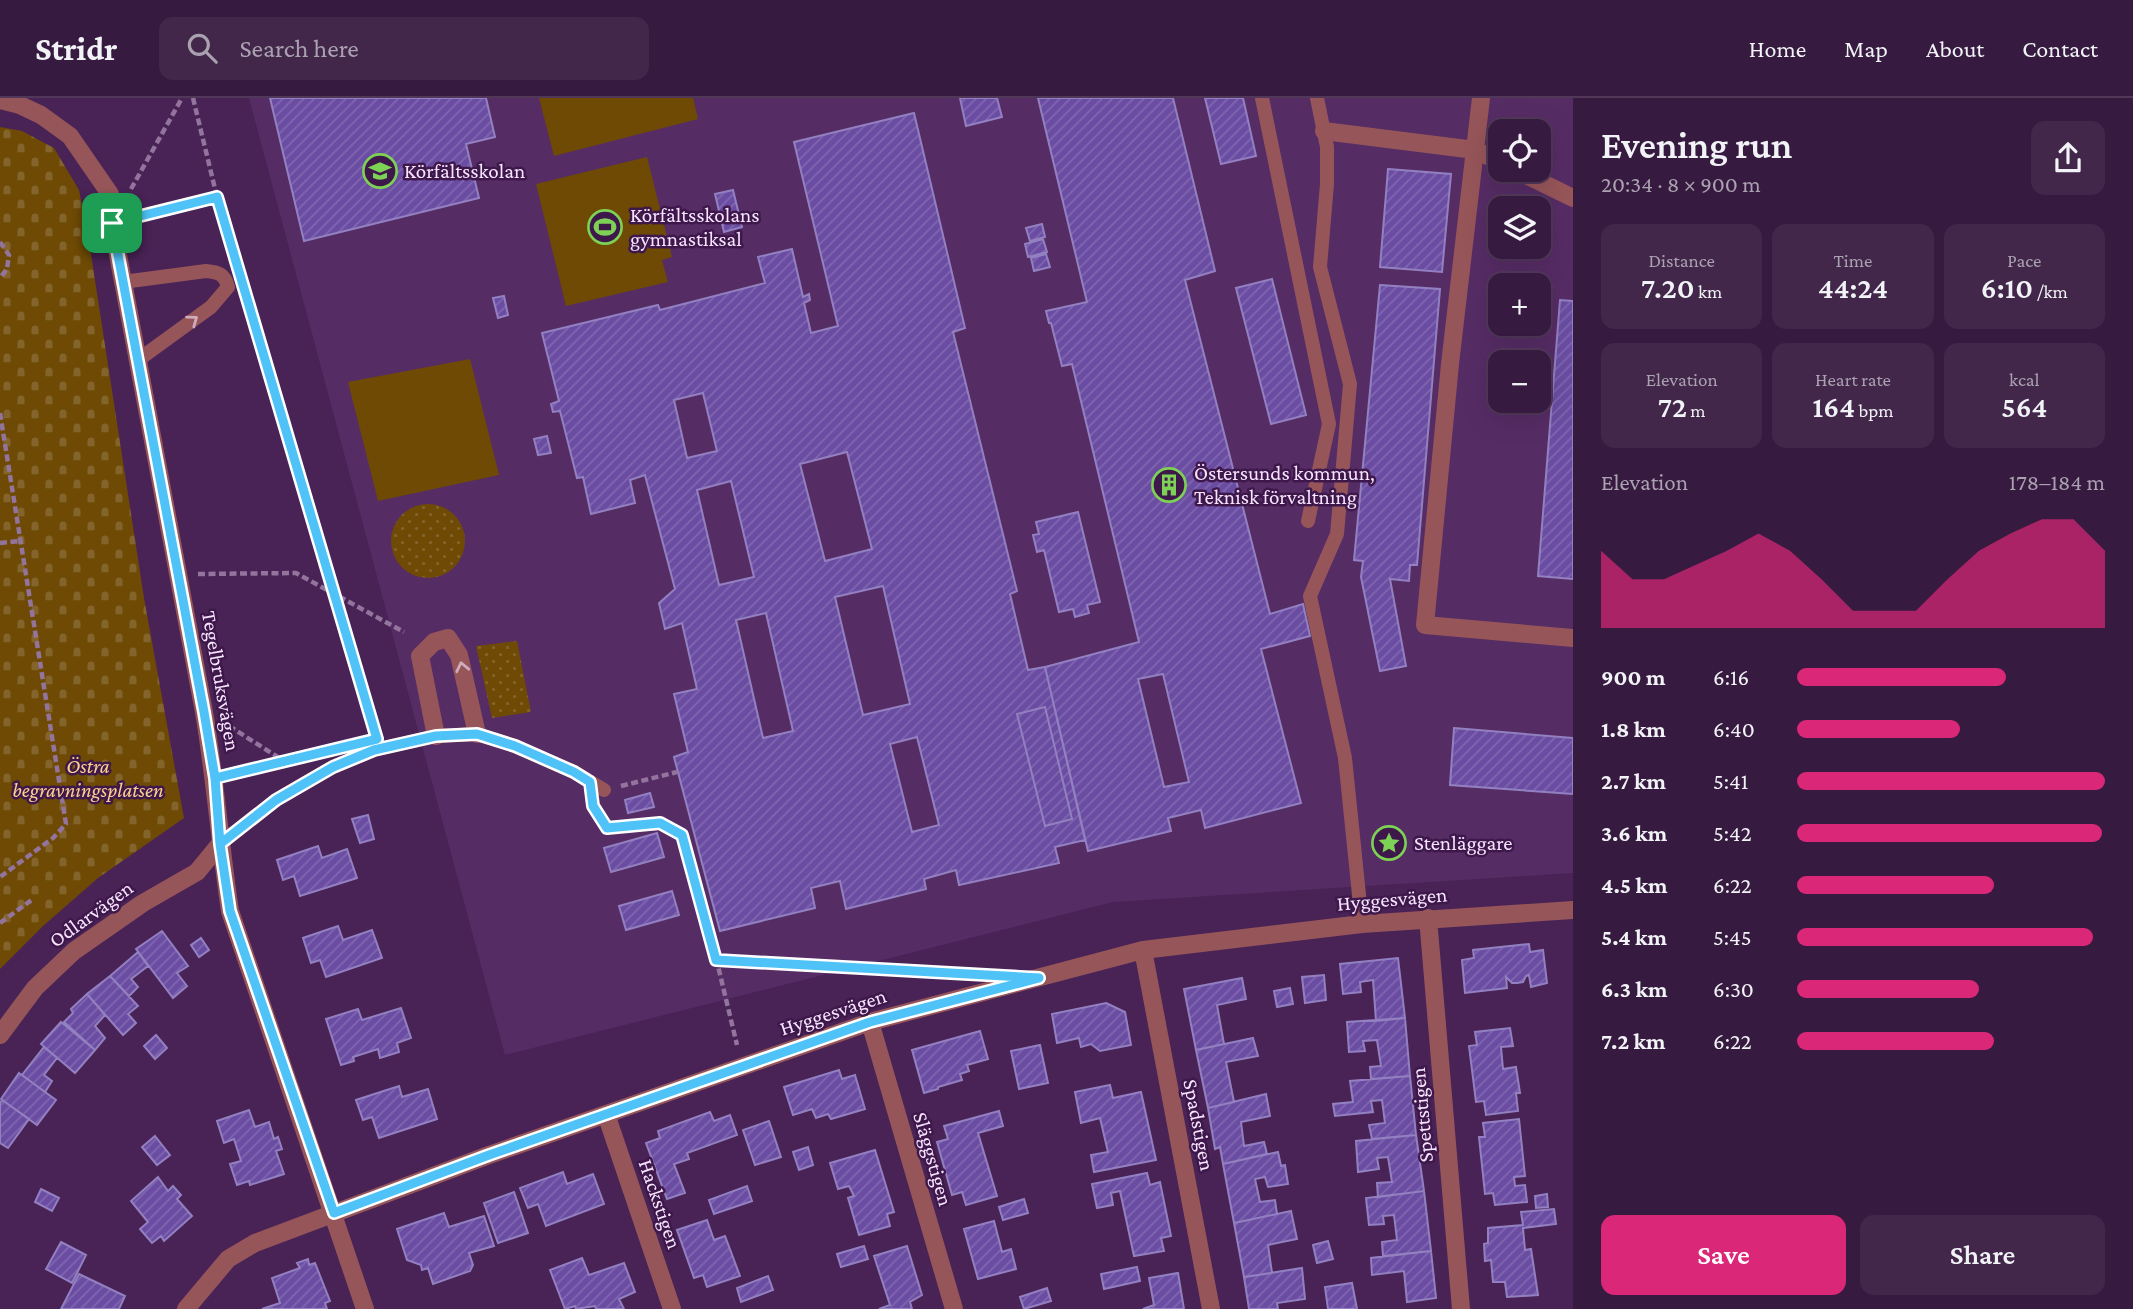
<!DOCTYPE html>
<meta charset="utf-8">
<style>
:root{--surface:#371a40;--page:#42274b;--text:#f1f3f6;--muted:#aaa1b1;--line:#513859;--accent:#db2777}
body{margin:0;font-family:"Crimson Pro",serif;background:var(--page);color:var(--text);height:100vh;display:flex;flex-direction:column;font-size:26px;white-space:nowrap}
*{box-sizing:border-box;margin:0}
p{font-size:23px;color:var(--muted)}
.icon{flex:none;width:38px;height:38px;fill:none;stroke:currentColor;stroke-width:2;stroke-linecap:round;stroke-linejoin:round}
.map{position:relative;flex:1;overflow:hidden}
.side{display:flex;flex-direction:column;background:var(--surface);width:560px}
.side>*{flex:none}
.controls{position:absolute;left:1488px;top:21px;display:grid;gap:14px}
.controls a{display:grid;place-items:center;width:63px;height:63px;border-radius:14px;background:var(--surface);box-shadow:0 7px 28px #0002,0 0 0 2px var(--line);font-size:35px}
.pin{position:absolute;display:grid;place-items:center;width:60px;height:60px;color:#fff;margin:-30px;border-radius:14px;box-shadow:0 4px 10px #0006}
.round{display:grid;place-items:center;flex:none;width:74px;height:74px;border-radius:14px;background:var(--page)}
.headline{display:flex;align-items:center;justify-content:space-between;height:119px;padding:0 28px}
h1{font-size:38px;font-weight:600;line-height:52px}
.stats{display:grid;grid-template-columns:repeat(3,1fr);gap:10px;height:119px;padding:7px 28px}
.stats div{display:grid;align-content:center;border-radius:14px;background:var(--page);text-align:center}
.stats b{font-size:30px;font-weight:600}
.stats small{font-size:19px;font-weight:400}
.stats p{font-size:19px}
.chart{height:196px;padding:14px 28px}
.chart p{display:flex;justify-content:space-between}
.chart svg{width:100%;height:126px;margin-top:7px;fill:var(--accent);opacity:.7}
.cta{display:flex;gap:14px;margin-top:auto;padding:14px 28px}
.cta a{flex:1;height:80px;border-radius:14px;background:var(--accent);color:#fff;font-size:28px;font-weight:600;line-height:80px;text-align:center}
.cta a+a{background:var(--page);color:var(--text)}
ul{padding:0 28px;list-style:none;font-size:23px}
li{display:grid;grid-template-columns:112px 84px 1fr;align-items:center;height:52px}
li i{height:18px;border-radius:9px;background:var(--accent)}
header{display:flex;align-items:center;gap:42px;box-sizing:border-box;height:98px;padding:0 35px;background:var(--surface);border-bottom:2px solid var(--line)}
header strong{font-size:33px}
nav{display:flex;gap:38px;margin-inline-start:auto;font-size:24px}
.search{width:490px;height:63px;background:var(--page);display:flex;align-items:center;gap:18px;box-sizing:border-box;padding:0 24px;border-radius:14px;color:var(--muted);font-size:26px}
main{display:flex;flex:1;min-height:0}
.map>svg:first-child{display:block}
.built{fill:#562c65;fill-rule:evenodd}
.cemetery{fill:url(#cemetery-stones)}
.park{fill:url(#park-dots)}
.pitch{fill:#6e4a05}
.building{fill:url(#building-hatch);stroke:#9280c1;stroke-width:2;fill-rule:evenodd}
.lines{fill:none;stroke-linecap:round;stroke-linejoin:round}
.path{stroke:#92749d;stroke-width:4.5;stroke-dasharray:7 3.5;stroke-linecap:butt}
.service{stroke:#965559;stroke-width:14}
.minor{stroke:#965559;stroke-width:18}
.oneway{stroke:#d0abbc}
.route-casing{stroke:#fff;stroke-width:14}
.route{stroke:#4fc3f7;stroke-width:9}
.labels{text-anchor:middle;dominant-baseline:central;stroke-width:5;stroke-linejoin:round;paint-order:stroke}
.poi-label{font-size:21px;fill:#f7e4fe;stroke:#3e184b;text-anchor:start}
.street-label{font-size:21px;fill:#f7e4fe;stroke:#3e184b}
.park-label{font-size:21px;font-style:italic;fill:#fdd08e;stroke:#3e184b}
</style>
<header>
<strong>Stridr</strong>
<div class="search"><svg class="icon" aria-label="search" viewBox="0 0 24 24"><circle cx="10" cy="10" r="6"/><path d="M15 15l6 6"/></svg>Search here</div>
<nav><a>Home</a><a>Map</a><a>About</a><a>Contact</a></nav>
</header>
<main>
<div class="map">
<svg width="1573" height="1211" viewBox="0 0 1573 1211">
<defs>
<pattern id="cemetery-stones" width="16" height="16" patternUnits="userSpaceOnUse" patternTransform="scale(1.75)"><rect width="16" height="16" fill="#6e4a05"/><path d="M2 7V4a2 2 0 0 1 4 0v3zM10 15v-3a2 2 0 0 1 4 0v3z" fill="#83642a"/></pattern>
<pattern id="park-dots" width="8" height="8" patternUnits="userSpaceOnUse" patternTransform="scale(1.75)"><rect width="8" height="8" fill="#6e4a05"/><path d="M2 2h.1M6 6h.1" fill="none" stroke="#83642a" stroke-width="1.8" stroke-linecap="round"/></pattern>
<pattern id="building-hatch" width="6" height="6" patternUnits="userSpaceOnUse" patternTransform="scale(1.75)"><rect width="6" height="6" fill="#6a4da2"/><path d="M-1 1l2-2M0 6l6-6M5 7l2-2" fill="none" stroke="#8066b0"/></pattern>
</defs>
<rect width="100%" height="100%" fill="#492256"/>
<!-- built -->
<path class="built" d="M249,0h1324v775l-460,29 -608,153zM1500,33h38v39h-38zM1500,110h38v39h-38zM1500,187h38v39h-38zM1500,264h38v39h-38z"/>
<!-- cemetery -->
<path class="cemetery" d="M0,29l22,4 32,17 25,42 11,58 54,350 40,220 -86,60 -55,48 -43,43z"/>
<!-- park -->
<path class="park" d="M391 443a37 37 0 1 1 74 0a37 37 0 1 1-74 0Z
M517,543l14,71 -39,6 -16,-72z"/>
<!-- pitch -->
<path class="pitch" d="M539,0h154l5,21 -144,37z
M647,59l25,100 -10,3 6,22 -102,24 -30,-122z
M470,261l29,116 -121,26 -30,-119z"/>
<!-- building -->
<path class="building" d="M270,0h216l9,39 -29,7 13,54 -175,43z
M960,0h37l5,19 -36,9z
M1038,0h135l42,173 -30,9 85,334 33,-10 7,32 -49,13 40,154 -96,25 -4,-18 -33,8 3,13 -83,20 -43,-184 94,-25 -67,-278 -10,2 -11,-43h-2l-3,-12 41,-9z
M1205,0h38l13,58 -35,8z
M914,15l51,215 -12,4 64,259 -7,3 18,76 17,-3 40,173 -30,7 4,16 -100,22 -3,-15 -32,9 2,10 -80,20 -6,-28 -29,7 4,20 -95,23 -46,-174 14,-5 -14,-58 23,-5 -15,-66 -17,6 -6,-26 16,-14 -29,-110 -1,-4 -15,5 5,23 -44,11 -8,-37 -6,1 -17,-67 -7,1 -2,-8 8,-3 -17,-68 116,-28 2,5 105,-27 -7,-26 34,-8 11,48 6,-3 1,6 -6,3 7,30 27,-7 -44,-184zM703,295l14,58 -30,7 -13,-58zM847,354l25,97 -47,12 -25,-97zM731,383l23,96 -35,8 -22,-95zM883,488l27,118 -47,11 -28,-118zM766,515l27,118 -30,7 -27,-118zM1045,609l27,112 -27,7 -28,-112zM917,639l22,88 -27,7 -22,-88z
M1388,71l63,5 -9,98 -62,-5z
M733,92l9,37 -18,5 -9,-38z
M1042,126l3,13 -15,4 -4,-13z
M1043,141l4,13 -19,5 -3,-13z
M1046,156l4,13 -16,4 -3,-13z
M1272,181l34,136 -35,9 -35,-136z
M1380,187l60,4 -23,276h-7l-1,16 -19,-2 16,87 -26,5 -19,-94 2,-16 -9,-1z
M504,198l4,19 -10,3 -5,-20z
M1560,202l13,1v278l-35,-3z
M547,338l4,17 -13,2 -4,-16z
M1078,414l22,90 -13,3 2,8 -14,4 -2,-8 -14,3 -15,-62 -7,2 -4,-17 6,-1 -3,-12z
M1163,576l26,108 -25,5 -26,-108z
M1045,609l27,112 -27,7 -28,-112z
M1454,630l119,10v56l-123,-9z
M650,695l4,14 -26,6 -3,-13z
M368,717l6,24 -14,4 -8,-24z
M657,735l7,24 -53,15 -7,-24z
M318,748l4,12 25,-9 10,29 -57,18 -6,-20 -11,4 -6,-20z
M672,793l7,24 -53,15 -7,-24z
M338,828l5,14 29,-10 10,28 -56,19 -6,-17 -9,3 -8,-25z
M162,833l26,35 -11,7 10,13 -14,12 -37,-49z
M201,840l8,12 -10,7 -8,-12z
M1529,846l1,8 13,-2 4,33 -16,4 -2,-12 -3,1 -3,6 -6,1h-5l-6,-6 1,11 -42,5 -3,-33 12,-2 -1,-8z
M138,854l10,14 -17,13 7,8 -9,9 -19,-20z
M1398,860l7,60 -29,3 -3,-41 -13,2 1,10 -18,2 -3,-30z
M1324,877l2,25 -21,3 -3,-26z
M110,878l28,30 -10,8 8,9 -13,12 -36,-41z
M1242,880l4,21 -29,6 7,39 -28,6 -12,-61z
M1290,890l3,16 -16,3 -3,-16z
M87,896l18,21 -10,11 10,12 -10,12 -31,-28 9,-9 -2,-4z
M1106,905l19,9 6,33 -31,6 -9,-7 -10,3 -2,-9 -22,5 -5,-29z
M401,910l10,30 -14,5 2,9 -19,6 -2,-9 -25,8 1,4 -13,4 -15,-46 32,-10 4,11z
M1405,920l5,58 -39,3 -1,-12 11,-1 -4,-26 -14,1 2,10 -16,1 -2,-30z
M61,924l34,28 -20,23 -34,-29z
M1510,930l3,18 -12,1 2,22 13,-2 4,26h-4l2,18 -32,4 -2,-14 -8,1 -7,-56 8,-1 -2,-13z
M980,933l8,28 -21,6 2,6 -9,3 2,6 -24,7v2l-14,4 -12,-43z
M156,937l11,13 -12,11 -11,-13z
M1253,940l5,18 -32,6 8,40 -26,6 -12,-58z
M1040,947l8,38 -29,6 -8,-38z
M44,949l13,11 -13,17 8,6 -7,11 -23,-17z
M839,972l3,9 13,-4 10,34 -34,10 -3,-5 -12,4 -4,-9 -19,6 -9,-28z
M19,975l37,27 -19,25 -36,-26z
M1410,978l6,59 -44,4 -3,-14 16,-2 -3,-23 -11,1 2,11 -38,4 -2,-12 20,-2 -3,-21z
M1110,987l3,13 28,-6 15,68 -62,12 -3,-17 17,-3 -8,-34 -19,5 -6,-31z
M399,988l3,11 26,-8 9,30 -58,19 -7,-21 -9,3 -7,-20z
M1266,996l4,22 -29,6 3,24 20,-4 3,12 -44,10 -3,-17 -5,2 -7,-41z
M2,1002l27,19 -21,29 -8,-5v-40z
M249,1012l6,17 14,-5 5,17 4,-2 4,12 -6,2 8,23 -34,11 -1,-4 -12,4 -7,-21 11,-3 -7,-22 -10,4 -7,-22z
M999,1013l4,15 -25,7 19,63 -31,9 -4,-13 -10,3 -15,-53 11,-3 -4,-13z
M710,1014l4,9 16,-6 7,20 -50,18 2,6 -15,5 11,29 -18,6 -21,-56 14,-5 -2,-7z
M1519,1021l6,57 -11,1 1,9 10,-1 2,17 -32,3 -2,-12 -8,1 -6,-57h6l-2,-14z
M769,1023l12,36 -26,8 -12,-35z
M1416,1037l8,56 -46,6 -1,-14 15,-1 -4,-25 -11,1 2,11 -21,3 -2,-31z
M155,1038l15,19 -13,10 -15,-18z
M808,1049l5,18 -14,5 -6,-18z
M875,1052l19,62 -7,2 3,12 -31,9 -11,-37 6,-2 -5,-10 -11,3 -8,-26z
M1278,1054l3,14 4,-1 3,19 -20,3 -3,-10 -10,2 5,23 15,-2 2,14 -43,9 -11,-59z
M563,1074l4,12 26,-10 11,30 -58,22 -8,-22 -10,4 -8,-20z
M1147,1075l3,12 10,-3 11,54 -10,2 3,13 -30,5 -14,-65 -9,2 2,12 -16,3 -5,-24z
M158,1079l10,14 5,-5 8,9 -4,4 15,17 -28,25 -3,-5 -9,7 -12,-14 8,-7 -17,-21z
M747,1088l5,15 -38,13 -5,-14z
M41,1091l18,9 -7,13 -17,-9z
M1424,1093l7,60 -48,5 -1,-14 15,-2 -3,-25 -11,1 1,8 -15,1 -3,-27z
M514,1094l14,41 -30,10 -14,-40z
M1547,1096l1,13 -12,1 -1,-12z
M1024,1101l4,14 -25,7 -4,-13z
M1554,1111l2,15 -33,4 2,22 6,-1 7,46 -31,2 -2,-15h-12l-2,-22 -6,1 -1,-17 4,-1v-15l35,-3 -2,-13z
M1291,1113l6,28 -29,6 4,28 -28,4 -10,-54z
M444,1115l5,14 35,-11 10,30 -25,7 4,12 -3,6 -37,13 -5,-16 -6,2 -1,-5 -14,-5 -10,-31z
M707,1122l7,20 11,-4 15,40 -33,11 -4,-12 -9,3 -17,-48z
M994,1123l8,31 9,-3 5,20 -38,10 -14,-50z
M1328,1143l5,18 -16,4 -4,-18z
M61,1144l25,13 -14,28 -26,-14z
M864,1148l4,13 -27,8 -4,-13z
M907,1148l15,49 -12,7 2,7h-33l11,-4 -16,-49z
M1431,1153l5,47 -29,4 -3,-31 -32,4 -1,-17z
M582,1160l7,17 35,-12 11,29 -16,7 5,10h-28l-1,-3 -19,3 -1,-3 -10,3 -15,-39z
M308,1161l1,6 6,-2 15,38 -5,2 2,6h-65l18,-6 -8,-25 28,-10 -3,-5z
M1137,1169l3,14 -36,8 -3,-15z
M1302,1170l3,31 -28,4 1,6h-29l-5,-32z
M1178,1175l6,36h-41l11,-4 -5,-27z
M79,1176l46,22 -6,13h-58z
M768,1178l5,14 -32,12 -4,-14z
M1352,1185l5,26h-29l-3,-22z
M1047,1190l4,13 -27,8 -4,-12z"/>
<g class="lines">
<!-- path -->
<path class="path" d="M193,0l24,99 18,63
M131,91l51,-91
M133,120l84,-21
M0,144l9,13 -2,14 -7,9
M245,197l129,435
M0,315l66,411 -13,14 -53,39
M0,445l20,-2
M198,476l98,-1 108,59
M229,628l55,35
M233,676l76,-19
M621,688l56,-14
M594,710l13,21 53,-6 22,12 24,81 31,129
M0,825l33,-24
M716,862l245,13"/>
<!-- service -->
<path class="service" d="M1262,0l67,326 -21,97
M1317,0l10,49v37l-7,83 30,117 -13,150 -27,62 35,162 17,166
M123,184l83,-11c12,1 19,3 22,16l-17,20 -73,53
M220,746l56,-44 57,-33 41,-17 62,-14 41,-2 38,12 59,26 30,18"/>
<!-- minor -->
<path class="minor" d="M1481,0l-31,266 -25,261 148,13
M0,2l20,5 21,10 29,21 40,58 2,29 92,489c11,66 16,132 26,199l135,398
M1324,33l151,19 25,12
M1516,72l57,28
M436,638l-16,-80 14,-14 14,-4 11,17 18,79
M1428,820l33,391
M1143,852l68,359
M870,924l84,287
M0,937l35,-47 39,-37 69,-48 54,-31 23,-28
M606,1016l66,195
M186,1211l42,-50 27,-16 234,-88 381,-133 273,-72 219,-26 211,-14"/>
</g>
<!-- one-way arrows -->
<defs><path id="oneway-chevron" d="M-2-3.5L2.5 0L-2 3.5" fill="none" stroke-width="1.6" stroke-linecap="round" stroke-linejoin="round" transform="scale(1.75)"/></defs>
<g class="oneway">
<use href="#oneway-chevron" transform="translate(193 222) rotate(-36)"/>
<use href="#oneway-chevron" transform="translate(462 569) rotate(-102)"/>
</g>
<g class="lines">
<!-- route casing -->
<g class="route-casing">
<path id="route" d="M112,125l92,489 11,66 5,66 10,67 104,302 155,-58 381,-133 169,-44 -323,-18 -34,-125 -22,-12 -53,5 -14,-22 -3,-24 -16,-10 -59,-26 -38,-12 -41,2 -62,14 -41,17 -57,33 -56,44 -5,-66 162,-39 -160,-542 -105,26"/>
</g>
<!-- route -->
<use href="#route" class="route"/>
</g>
<!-- icons -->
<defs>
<g id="school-ring" transform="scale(1.75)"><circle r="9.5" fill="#3e184b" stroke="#7dd154" stroke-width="1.5"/><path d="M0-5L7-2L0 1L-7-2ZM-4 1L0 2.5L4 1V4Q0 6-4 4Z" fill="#7dd154"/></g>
<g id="stadium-ring" transform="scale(1.75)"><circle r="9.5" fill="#3e184b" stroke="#7dd154" stroke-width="1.5"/><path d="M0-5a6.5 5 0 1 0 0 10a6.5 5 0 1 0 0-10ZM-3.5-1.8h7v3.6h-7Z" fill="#7dd154"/></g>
<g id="building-ring" transform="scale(1.75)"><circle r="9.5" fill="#3e184b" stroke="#7dd154" stroke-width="1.5"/><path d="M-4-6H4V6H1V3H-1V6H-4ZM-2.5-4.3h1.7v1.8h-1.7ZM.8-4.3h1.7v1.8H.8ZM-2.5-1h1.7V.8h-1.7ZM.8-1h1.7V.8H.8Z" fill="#7dd154"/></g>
<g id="sight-ring" transform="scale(1.75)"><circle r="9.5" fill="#3e184b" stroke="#7dd154" stroke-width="1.5"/><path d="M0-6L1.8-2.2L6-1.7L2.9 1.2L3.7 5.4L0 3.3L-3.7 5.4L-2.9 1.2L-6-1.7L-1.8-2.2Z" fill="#7dd154"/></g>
</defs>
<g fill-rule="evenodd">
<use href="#school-ring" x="380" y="73"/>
<use href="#stadium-ring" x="605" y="129"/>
<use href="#building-ring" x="1169" y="387"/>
<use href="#sight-ring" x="1389" y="745"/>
</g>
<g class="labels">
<!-- poi labels -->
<g class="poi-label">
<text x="404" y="73">Körfältsskolan</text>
<text x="630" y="117">Körfältsskolans<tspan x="630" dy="24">gymnastiksal</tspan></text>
<text x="1194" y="375">Östersunds kommun,<tspan x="1194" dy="24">Teknisk förvaltning</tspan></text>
<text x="1414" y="745">Stenläggare</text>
</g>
<!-- street labels -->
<g class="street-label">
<text transform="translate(221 583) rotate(80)">Tegelbruksvägen</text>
<text transform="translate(1392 801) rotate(-5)">Hyggesvägen</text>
<text transform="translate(91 816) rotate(-36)">Odlarvägen</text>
<text transform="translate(833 914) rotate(-18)">Hyggesvägen</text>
<text transform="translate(1422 1017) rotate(-95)">Spettstigen</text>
<text transform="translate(1199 1027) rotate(79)">Spadstigen</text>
<text transform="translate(933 1061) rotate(74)">Släggstigen</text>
<text transform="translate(660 1106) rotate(71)">Hackstigen</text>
</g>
<!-- park labels -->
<g class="park-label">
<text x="88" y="668">Östra<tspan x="88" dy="24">begravningsplatsen</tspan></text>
</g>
</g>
</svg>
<div class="controls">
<a><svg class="icon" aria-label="locate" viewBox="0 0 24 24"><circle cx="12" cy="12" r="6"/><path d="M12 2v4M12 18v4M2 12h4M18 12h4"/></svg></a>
<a><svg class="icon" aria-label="layers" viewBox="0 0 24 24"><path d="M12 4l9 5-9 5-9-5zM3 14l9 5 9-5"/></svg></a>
<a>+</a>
<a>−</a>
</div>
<div class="pin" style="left:112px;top:125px;background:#1e9e55"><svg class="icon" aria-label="arrive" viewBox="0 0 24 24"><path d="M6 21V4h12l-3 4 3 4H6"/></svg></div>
</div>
<section class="side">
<div class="headline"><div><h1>Evening run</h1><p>20:34 · 8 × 900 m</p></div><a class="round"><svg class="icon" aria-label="share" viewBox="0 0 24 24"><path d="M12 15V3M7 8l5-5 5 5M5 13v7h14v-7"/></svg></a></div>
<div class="stats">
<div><p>Distance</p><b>7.20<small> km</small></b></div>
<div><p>Time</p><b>44:24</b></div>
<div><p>Pace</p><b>6:10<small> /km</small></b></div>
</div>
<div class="stats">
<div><p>Elevation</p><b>72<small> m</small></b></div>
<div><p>Heart rate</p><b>164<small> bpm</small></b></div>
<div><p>kcal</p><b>564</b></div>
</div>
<div class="chart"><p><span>Elevation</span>178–184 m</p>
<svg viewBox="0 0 160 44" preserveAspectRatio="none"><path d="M0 44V17L10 27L20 27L30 22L40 17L50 11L60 17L70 27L80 38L90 38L100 38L110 27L120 17L130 11L140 6L150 6L160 17V44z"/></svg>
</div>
<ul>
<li><b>900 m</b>6:16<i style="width:68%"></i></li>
<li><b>1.8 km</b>6:40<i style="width:53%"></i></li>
<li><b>2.7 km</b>5:41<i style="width:100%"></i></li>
<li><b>3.6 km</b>5:42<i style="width:99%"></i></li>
<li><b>4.5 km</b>6:22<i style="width:64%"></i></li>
<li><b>5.4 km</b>5:45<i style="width:96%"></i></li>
<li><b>6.3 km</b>6:30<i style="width:59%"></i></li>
<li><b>7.2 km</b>6:22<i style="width:64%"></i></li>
</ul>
<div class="cta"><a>Save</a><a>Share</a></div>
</section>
</main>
